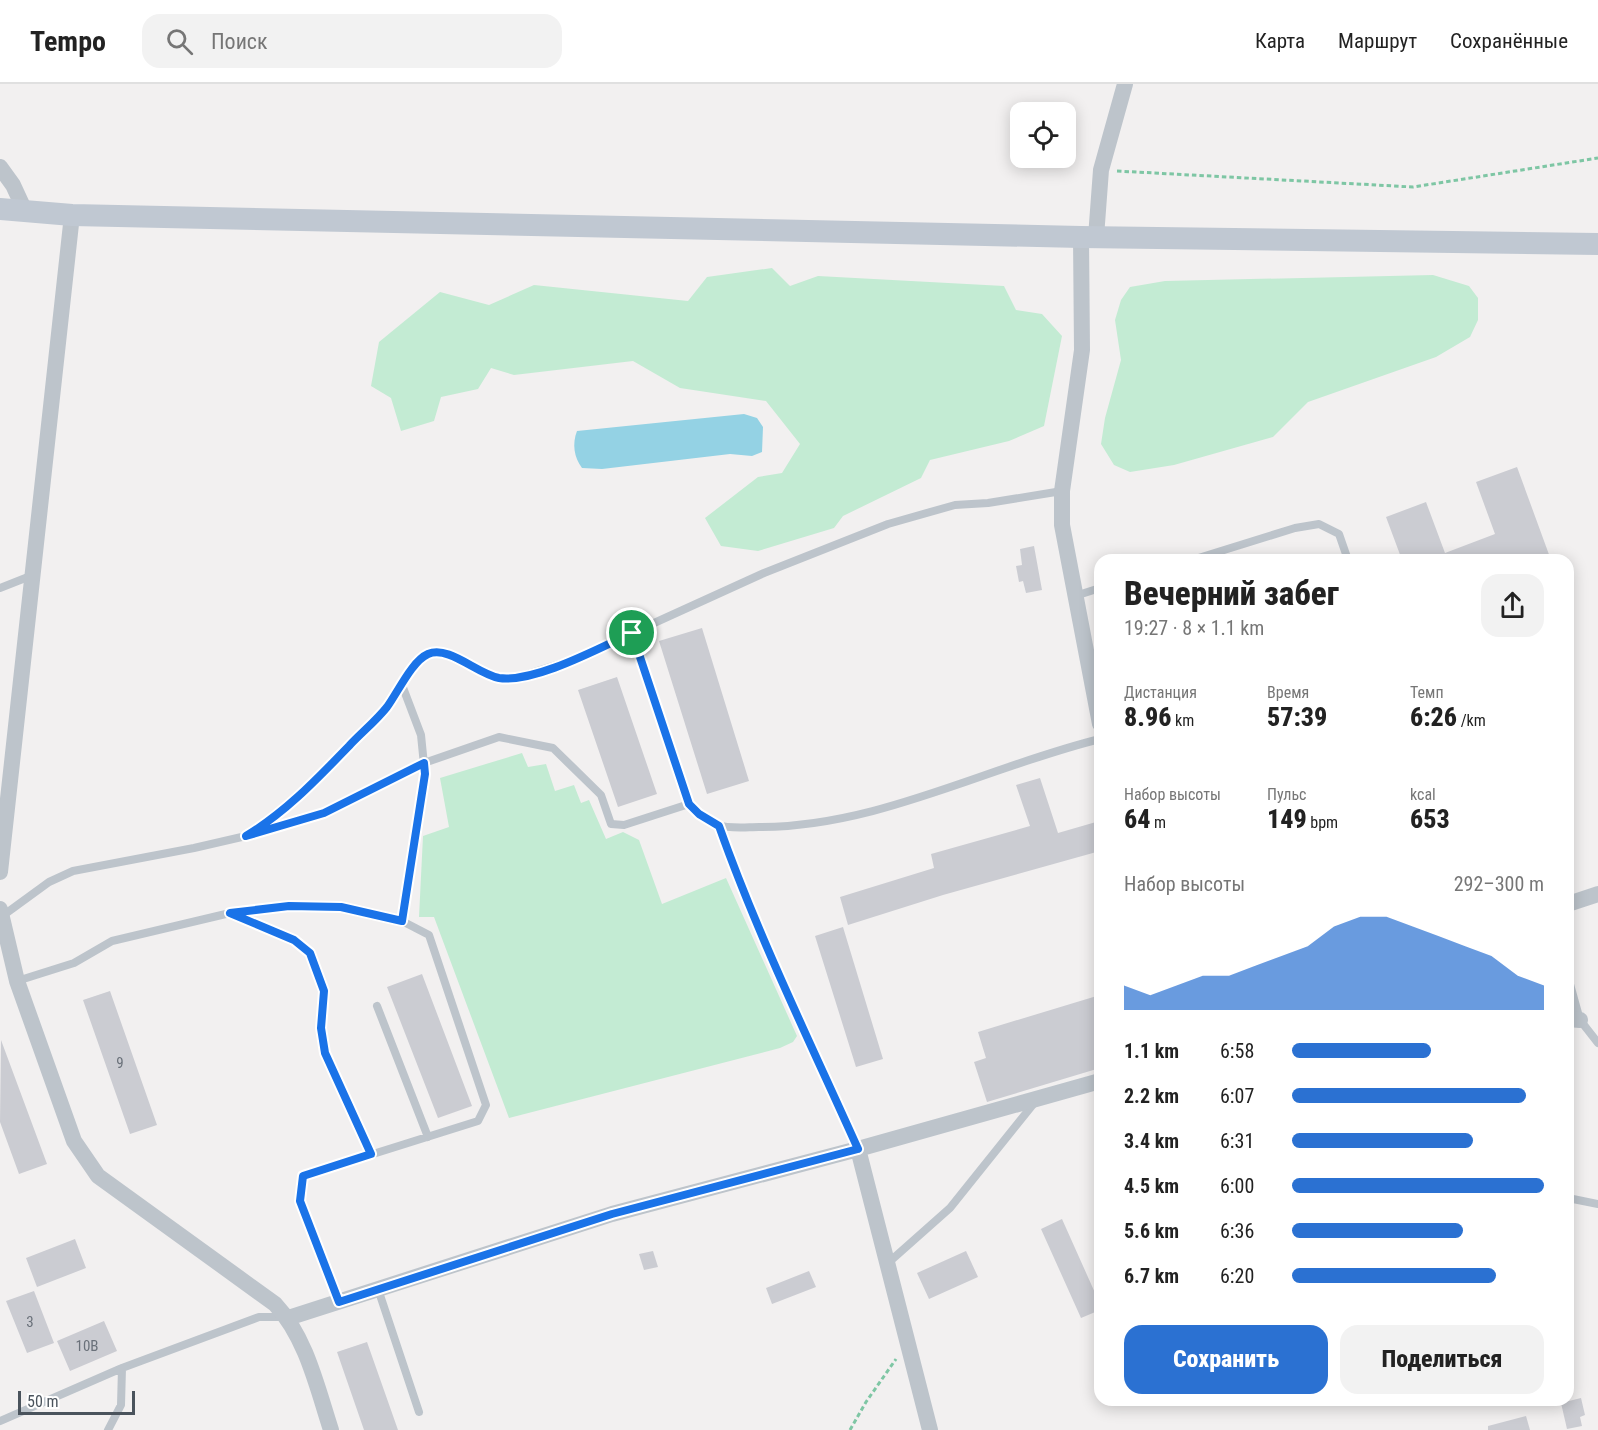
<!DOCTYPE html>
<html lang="ru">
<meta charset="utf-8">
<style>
:root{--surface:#fff;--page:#f2f2f2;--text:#222;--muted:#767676;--line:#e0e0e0;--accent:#2b71d2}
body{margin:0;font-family:"Roboto Condensed",sans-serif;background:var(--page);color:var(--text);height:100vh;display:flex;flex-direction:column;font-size:22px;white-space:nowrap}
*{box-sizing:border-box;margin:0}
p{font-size:20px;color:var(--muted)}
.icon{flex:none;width:33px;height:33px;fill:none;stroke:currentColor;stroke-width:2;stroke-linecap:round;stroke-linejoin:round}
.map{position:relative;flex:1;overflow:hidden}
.panel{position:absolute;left:1094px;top:470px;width:480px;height:852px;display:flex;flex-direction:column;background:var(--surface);border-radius:18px;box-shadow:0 3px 15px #0003}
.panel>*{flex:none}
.tools{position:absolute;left:1010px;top:18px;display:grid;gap:12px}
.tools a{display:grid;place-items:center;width:66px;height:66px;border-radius:12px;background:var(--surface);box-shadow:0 3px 15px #0003;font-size:30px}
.scale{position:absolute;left:18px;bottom:15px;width:117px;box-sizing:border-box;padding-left:6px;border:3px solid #4a535c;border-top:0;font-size:16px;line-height:21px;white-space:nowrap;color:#4a535c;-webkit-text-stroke:4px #fff;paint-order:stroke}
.pin{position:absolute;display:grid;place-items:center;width:51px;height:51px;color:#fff;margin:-26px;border:3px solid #fff;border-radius:50%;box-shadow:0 2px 6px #0007}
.round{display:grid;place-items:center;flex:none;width:63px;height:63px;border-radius:18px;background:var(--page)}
.summary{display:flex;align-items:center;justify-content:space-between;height:102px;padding:0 30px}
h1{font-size:33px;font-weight:800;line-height:45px}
.metrics{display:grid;grid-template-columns:repeat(3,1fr);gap:9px;height:102px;padding:6px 30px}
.metrics div{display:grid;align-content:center}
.metrics b{font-size:26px;font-weight:800}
.metrics small{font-size:16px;font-weight:400}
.metrics p{font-size:16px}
.chart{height:168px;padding:12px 30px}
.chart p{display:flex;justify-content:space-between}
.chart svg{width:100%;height:108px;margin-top:6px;fill:var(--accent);opacity:.7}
.cta{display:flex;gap:12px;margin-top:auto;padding:12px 30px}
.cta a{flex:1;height:69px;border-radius:18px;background:var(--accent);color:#fff;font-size:24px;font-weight:800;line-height:69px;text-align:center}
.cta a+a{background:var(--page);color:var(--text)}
ul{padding:0 30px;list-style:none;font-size:20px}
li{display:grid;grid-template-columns:96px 72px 1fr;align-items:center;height:45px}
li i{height:15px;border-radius:8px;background:var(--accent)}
header{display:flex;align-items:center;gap:36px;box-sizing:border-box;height:84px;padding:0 30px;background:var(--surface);border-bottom:2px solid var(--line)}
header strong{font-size:28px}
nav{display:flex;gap:33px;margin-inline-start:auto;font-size:21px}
.search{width:420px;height:54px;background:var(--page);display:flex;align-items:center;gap:15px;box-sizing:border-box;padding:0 21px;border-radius:18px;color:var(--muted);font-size:22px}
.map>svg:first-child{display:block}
.green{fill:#c3ebd3}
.water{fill:#94d2e4}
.building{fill:#cbccd2}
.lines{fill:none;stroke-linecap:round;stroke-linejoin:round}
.path{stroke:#7ec6a4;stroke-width:3;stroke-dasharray:4.5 3;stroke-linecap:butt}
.service{stroke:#bdc4cb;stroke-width:8}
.minor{stroke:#bdc4cb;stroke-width:16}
.secondary{stroke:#c0c8d2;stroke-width:22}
.route-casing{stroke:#fff;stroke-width:12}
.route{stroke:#1a73e8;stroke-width:8}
.labels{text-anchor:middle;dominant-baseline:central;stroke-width:5;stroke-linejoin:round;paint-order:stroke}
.number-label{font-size:15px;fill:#6a717a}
</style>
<header>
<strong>Tempo</strong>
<div class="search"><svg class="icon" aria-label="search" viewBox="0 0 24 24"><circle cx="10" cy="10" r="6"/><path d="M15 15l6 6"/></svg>Поиск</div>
<nav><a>Карта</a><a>Маршрут</a><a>Сохранённые</a></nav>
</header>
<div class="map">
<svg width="1598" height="1346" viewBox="0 0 1598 1346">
<rect width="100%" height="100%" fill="#f2f0f0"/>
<!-- green -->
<path class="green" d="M772,184l18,18 28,-10 186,10 12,24 26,4 20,22 -18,90 -35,15 -79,19 -9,18 -78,38 -9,12 -76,23 -37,-5 -16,-28 53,-41 24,-4 18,-29 -34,-43 -86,-13 -47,-27 -119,14 -23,-7 -13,21 -37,8 -7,24 -33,10 -10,-33 -20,-12 8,-44 61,-50 49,13 45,-20 154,16 19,-24z
M1433,191l36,11 9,12v22l-8,17 -34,20 -128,45 -35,35 -99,28 -44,7 -16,-7 -13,-21 4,-26 16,-58 -6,-40 6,-20 9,-13 35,-6z
M522,669l6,14 18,-3 9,27 19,-6 7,18 8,-3 17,39 17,-7 16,8 23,64 64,-26 71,158 -4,6 -13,6 -271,70 -75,-201h-15l4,-81 26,-9 -9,-49z"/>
<!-- water -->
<path class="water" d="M744,330l13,4 6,9 -1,25 -10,4 -22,-2 -128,15 -20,-1c-8,-11 -10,-24 -5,-37z"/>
<!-- building -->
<path class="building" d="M1517,383l34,93h-149l-16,-43 40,-15 19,51 50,-19 -19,-52z
M1034,462l8,44 -16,3 -3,-12 -4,1 -3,-16 6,-1 -2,-16z
M702,544l47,153 -42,13 -48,-153z
M617,593l40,117 -39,13 -40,-117z
M1040,694l18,55 38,-11 4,11v18l-157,44 -95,30 -8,-28 94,-29 -3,-14 99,-28 -14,-41z
M843,843l40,132 -27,8 -41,-131z
M422,890l50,132 -34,12 -51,-131z
M110,907l47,134 -27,9 -47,-134z
M1100,911v73l-113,34 -13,-40 12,-4 -8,-26z
M1,956l46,124 -28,10 -19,-52z
M1062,1135l38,85v6l-19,8 -40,-89z
M75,1155l11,29 -49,19 -11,-29z
M653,1167l5,16 -14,3 -5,-16z
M966,1167l12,26 -49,22 -12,-26z
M809,1187l7,16 -44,17 -6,-16z
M34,1207l20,52 -27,10 -21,-52z
M104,1237l13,30 -47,20 -13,-30z
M367,1258l31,88h-34l-27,-78z
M1581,1314l4,17 -5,2 2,9 -15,3 -6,-26z
M1526,1332l4,14h-42v-4z"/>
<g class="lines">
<!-- path -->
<path class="path" d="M1117,87l296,16 185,-29
M850,1346l16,-28 30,-43"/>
<!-- service -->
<path class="service" d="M1192,476l103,-32 24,-4 20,10 9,26
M0,504l33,-13
M1075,512l25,-8
M632,549l57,171c8,8 18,17 29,21 11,4 29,2 41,2 119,0 227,-60 341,-88
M402,601l19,50 4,40 -23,146
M719,742c39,110 91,216 139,323
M257,748l67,-19 100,-50 75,-26 54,11 48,47 10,29 13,1 65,-21
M230,829l64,27 16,13 14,38 -3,37 4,25 46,101
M1,833l48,-35 24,-11 121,-23 52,-12 13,-8 32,-24 95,-96 29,-42 11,-11 11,-4 12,3 31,17 17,6 15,2 63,-20 189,-86 124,-49 67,-19 33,-2 74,-12
M1568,893l12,43 18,23
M17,897l57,-18 38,-22 118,-28 59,-7 52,1 61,14 27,14 57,170 -8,16 -175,55 -3,25 39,101
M377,922l51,131
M1568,1114l30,6
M888,1179l62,-55 85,-106
M378,1205l41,123
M0,1337l122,-53 137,-51h26
M108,1346l13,-25 1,-37"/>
<!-- minor -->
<path class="minor" d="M0,83l13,18 12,26
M1081,153l1,113 -20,141v34l38,199
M1096,153l5,-67 24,-86
M0,788l72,-657
M1568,820l30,-10
M0,825l17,72 57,160 24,35 177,128c31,33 42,83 56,126
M1568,935l12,1
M858,1065l72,281
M288,1234l324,-104 246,-65 242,-68"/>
<!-- secondary -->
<path class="secondary" d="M0,125l72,6 1009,22 517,7"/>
</g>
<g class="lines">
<!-- route casing -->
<g class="route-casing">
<path id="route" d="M632,549l57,171 10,10 20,12c39,110 91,216 139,323l-246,65 -273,88 -39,-101 3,-25 68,-22 -46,-101 -4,-25 3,-37 -14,-38 -16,-13 -64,-27 59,-7 52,1 61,14 23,-147 -1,-11 -100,50 -78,23c40,-24 71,-57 103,-90 12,-13 27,-25 38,-39 11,-15 25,-46 41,-53 21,-9 49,20 71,24 36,5 100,-30 133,-45z"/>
</g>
<!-- route -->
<use href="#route" class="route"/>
</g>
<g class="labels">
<!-- number labels -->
<g class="number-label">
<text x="120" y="979">9</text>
<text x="30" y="1238">3</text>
<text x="87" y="1262">10В</text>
</g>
</g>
</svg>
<div class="tools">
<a><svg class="icon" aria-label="locate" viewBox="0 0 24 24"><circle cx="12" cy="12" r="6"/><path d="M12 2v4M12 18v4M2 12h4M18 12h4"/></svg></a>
</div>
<div class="scale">50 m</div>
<div class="pin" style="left:632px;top:549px;background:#1e9e55"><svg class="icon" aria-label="arrive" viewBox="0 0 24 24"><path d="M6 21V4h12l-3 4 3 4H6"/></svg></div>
<section class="panel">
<div class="summary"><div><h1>Вечерний забег</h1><p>19:27 · 8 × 1.1 km</p></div><a class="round"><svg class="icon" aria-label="share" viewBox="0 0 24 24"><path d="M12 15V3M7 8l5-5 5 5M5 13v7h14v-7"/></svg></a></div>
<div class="metrics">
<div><p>Дистанция</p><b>8.96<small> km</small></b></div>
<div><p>Время</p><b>57:39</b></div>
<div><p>Темп</p><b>6:26<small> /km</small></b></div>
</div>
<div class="metrics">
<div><p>Набор высоты</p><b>64<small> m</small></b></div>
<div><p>Пульс</p><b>149<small> bpm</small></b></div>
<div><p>kcal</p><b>653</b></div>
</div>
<div class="chart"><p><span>Набор высоты</span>292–300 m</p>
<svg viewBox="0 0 160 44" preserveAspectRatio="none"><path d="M0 44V34L10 38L20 34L30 30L40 30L50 26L60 22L70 18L80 10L90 6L100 6L110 10L120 14L130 18L140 22L150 30L160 34V44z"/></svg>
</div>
<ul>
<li><b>1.1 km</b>6:58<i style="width:55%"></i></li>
<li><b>2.2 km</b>6:07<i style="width:93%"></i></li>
<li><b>3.4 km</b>6:31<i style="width:72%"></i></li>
<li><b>4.5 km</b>6:00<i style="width:100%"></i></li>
<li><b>5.6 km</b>6:36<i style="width:68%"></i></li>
<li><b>6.7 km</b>6:20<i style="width:81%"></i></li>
</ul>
<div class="cta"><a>Сохранить</a><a>Поделиться</a></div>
</section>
</div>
